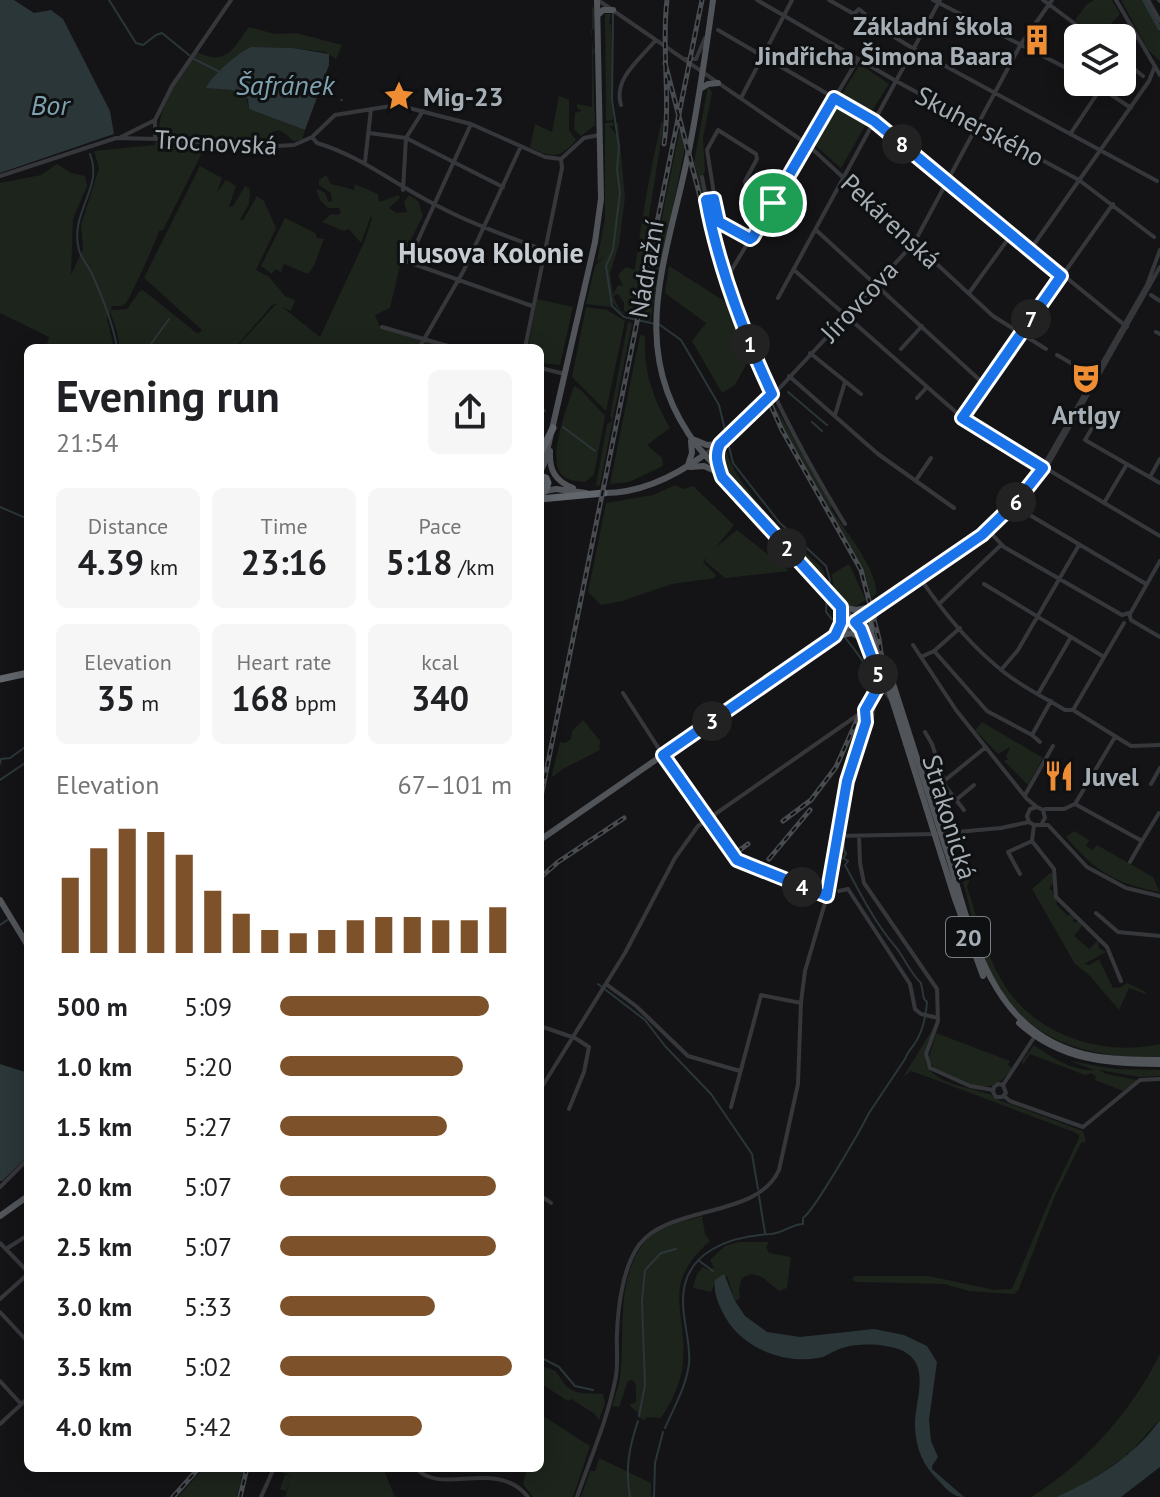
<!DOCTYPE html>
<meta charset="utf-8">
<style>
:root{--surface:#fff;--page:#f6f6f6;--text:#202124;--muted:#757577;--accent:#7d522b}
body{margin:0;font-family:"PT Sans",sans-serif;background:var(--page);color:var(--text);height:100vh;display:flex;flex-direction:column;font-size:30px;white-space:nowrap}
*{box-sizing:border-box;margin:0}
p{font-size:26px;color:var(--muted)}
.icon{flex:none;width:44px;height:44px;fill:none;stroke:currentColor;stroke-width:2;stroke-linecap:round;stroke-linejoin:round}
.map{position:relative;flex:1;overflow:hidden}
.details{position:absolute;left:24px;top:344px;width:520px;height:1128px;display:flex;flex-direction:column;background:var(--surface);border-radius:12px;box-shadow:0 4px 20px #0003}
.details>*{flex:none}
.fabs{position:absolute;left:1064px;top:24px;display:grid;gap:16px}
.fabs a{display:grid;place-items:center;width:72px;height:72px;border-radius:12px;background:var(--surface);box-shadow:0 4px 20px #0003;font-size:40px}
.pin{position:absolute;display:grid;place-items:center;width:68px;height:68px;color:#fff;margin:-34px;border:4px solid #fff;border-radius:50%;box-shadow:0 2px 8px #0007}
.km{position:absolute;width:40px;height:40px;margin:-20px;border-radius:50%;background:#222;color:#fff;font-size:22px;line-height:40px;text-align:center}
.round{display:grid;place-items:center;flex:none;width:84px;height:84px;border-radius:12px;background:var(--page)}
.summary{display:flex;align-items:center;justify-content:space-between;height:136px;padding:0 32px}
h1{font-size:44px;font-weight:600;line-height:60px}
.figures{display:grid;grid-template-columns:repeat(3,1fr);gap:12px;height:136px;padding:8px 32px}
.figures div{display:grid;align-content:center;border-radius:12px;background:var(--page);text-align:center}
.figures b{font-size:34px;font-weight:600}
.figures small{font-size:22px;font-weight:400}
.figures p{font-size:22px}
.chart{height:224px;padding:16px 32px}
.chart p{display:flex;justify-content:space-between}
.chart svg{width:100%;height:144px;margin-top:8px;stroke:var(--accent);stroke-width:6}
ul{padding:0 32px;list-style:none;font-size:26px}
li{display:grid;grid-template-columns:128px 96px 1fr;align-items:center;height:60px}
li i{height:20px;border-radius:10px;background:var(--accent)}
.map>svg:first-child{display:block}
.green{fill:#1d241c}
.water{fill:#2b3639}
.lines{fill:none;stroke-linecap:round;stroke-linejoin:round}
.stream{stroke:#2b3639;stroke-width:2}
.canal{stroke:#2b3639;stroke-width:4}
.minor{stroke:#35373b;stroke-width:4}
.major{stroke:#51555a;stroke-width:6}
.highway{stroke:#61666c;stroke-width:7}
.rail-casing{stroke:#484c50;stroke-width:5}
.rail{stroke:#0f1011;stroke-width:2;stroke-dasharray:6;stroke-linecap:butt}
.route-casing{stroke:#fff;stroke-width:16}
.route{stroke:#1a73e8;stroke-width:10}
.labels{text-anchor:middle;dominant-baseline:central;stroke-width:6;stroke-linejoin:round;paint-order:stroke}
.shield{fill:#0f1011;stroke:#797f84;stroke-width:2}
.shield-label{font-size:24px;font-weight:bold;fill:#a6aeb6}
.poi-label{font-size:26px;font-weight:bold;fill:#a6aeb6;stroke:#0f1011;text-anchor:start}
.street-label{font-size:26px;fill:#a6aeb6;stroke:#0f1011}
.water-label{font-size:28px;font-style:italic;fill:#7ea2b0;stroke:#0f1011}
.neighbourhood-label{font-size:28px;font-weight:bold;fill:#c7ccd2;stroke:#0f1011}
</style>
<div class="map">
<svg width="1160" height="1497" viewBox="0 0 1160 1497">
<rect width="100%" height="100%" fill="#141416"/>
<!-- green -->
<path class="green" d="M1094,0h18l8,14 -22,24 -23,-18 11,-15z
M1121,0h21l18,33v28l-12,-11z
M592,7l3,1 -1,21 -3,1 2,18 2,2 -2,6 2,69 -14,11 -7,-7 1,-16 7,-2 -5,-3v-4l15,3z
M605,14h6l-2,9 2,1 2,96 -7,1z
M249,27l26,7 21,-1 46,12 -6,14 -11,-7 -32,-4 -42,-1 -15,9 -30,31 26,3 14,7 3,12 56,21 -3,10 -9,1 -7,-7 -7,-4 -7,2 -4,11h-12l-6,-4 -5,4 -81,-6 -5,-3c-1,-30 21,-58 38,-82 30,15 36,-4 52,-25z
M861,65l28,19 -19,30 -29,-19 18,-29z
M708,86l4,7 -9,45 2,33 -4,11 9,41 21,69 -3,3 -34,-133z
M559,96l10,4v30l7,10c-15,19 -26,18 -46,7l5,-23 17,8z
M839,104l29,17 -27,47 -29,-25 23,-38z
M613,122l1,4h-5l10,12 -4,-15h3l7,74 -6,48 -9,28 3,22 5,-10 5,1 -5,-11 8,-8 9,3c6,-49 15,-98 26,-147l3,-1 -31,194 -9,-5v-8l-6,-9 -5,2 7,14 14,9 -15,-8 -8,-11 1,7 -26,-3 9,-38 10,-10 -8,6 8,-44v-95z
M681,124l4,23 -35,174 -9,-2z
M163,141l34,3 -1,5 5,-5h4v3l-42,83 -4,1c-2,8 -30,70 -34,73 -4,3 -8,2 -13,2l-1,4 16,-1 12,-17 4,-2 55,44 4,-4 -58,-52 56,-112 22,12 -5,14 9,-12 10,6 -7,21 4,-1 12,-20 5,3 -1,15 -9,16h3l14,-24 7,5 12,27 -20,42 13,7 16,19 10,4 -4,11 -9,-4 38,30 45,-97 7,-22 -1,-2 -10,27 -12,-14 -5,2 -22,-9 9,-8 7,1 3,-3 -2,-4h-11l-8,-8 -4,-10 2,-1 7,4 3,9 4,-1 -1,-8 -12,-8v-5l7,-5 5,9 24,6 -1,-6 24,10 1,8 20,-7 1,3 -11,10 8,5 10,-1 -3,-10 5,-7 9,6 5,15 -21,41 -12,51 -15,7 5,12 77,21h-221l41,-45 -5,2 -37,43h-86l20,-30 -22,30h-27l-4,-20 -6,-16 -3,6 7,30h-68l3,-11 -49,-24v-130l41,-8 16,-11 14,9 14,3 2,10 -14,33 -2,56 12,-26 -2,-24 18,-57 -5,-17 61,-6v-3z
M285,218l30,15 2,5 7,1 -10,27 -6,8 -24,-10 -3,8 -6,-3 -3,5 -11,-8z
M669,266l57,36 21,61 -12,22 -13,8 -30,-52 14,-18 -41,-30z
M537,299l36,8 -13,58 -20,-2v-15h-12z
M586,307l21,3 18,11 -19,90 -34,-34z
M628,322l4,1 -32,162 -4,1 11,-62 4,-2 1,-4 -2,-2z
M640,335l5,1c-2,34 8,63 25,92l-23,17 15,13 1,8 -34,16 -19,2z
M574,386l6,3 25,27 -11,59 -9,7c-9,-1 -18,-1 -24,-8 -14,-17 7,-69 13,-88z
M772,401l60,104 -1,4c12,19 48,62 45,85l-5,4 -6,-24 -7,-14 -89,-157z
M725,447c10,40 64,90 94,118l5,6 2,11 -104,-117 -3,-12z
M675,485l8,4 10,-3 41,39 -19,23 22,-18 52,41 -64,7 -20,-17 2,-4 -4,5 13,13 -1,3 -43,6 -50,17 -21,4 -13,-13 18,-89 47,-8z
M849,564l17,36 -13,8c-16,-6 -20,-19 -21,-34z
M583,720l18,22 -2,3 1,5 -37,19 -12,9 9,-36 5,1 6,-4 1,-8z
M982,722l61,36 -15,27 -24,-24 5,-2 -3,-2 4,-10 -12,7 -23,-24z
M1074,831l15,9 -3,6 6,4 5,-5 56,32 7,15c-45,-8 -65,-21 -94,-55z
M1050,873l3,1v9l-4,6 3,1 5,12 -1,2 12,12 2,-2 5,4 -2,3 2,2 3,-2 4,5 -8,10 15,13 9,-9 1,8 7,4 -22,12 6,1 9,-6 14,29 8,-1 6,-4 19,9 -1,2 -16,-6 -10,22 -29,-34 -15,-12 -43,-75z
M962,879h8l-3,8c10,31 18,66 35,94 31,54 100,76 158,63v14c-72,1 -141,-18 -172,-90 -13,-29 -17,-60 -26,-89z
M934,1027c-2,9 -10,21 -9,31 1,25 46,30 65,36l6,5 87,32 3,10 -5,2 -27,55 -36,93 -4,3 -45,-3 -25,-7 -87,-2 -5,-2 2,-4h75l65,14 18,-1 40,-94 27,-57v-3l-5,-3 -146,-55 -17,-6 -8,6z
M936,1033l74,28 -2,4 4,3c-6,8 -10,14 -19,17 -17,6 -57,-10 -65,-25z
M1034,1045c17,12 40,27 60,25l-24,-9 45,8 45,1v6l-20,1 -41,-7 7,4 31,6 -14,11 -28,-11 1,-3 -4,-4 -7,2 -55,-21 -7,11 -1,-4z
M702,1216l3,18 5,7c-50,45 -23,66 -27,120 -1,20 -11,40 -22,57l-14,-1 -2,3 -7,-3v-4l-9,-8 7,-3v-16l-3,-6 -5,1 -9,26 -7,-1c4,-12 8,-24 9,-37 4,-46 -7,-110 39,-140 10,-7 29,-8 42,-13z
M739,1242h30l-3,5 3,6 22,4 -4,31 -8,3 -17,-14 -11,-3 -9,4 -3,11 1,9 -5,3 -8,-25 -13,9 -3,7 -18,-4 4,-14 6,-7 5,3 6,-2 -4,-8 15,-14z
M1160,1354v65l-31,35 -2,-1 -1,3 -38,26 -32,15h-25c55,-34 100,-85 129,-143z
M540,1367c23,1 16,12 30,22 10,6 23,4 33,5l2,9 -6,17 -4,-6 -24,-15 -3,2 -28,-18z
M540,1414l50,32 -17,51h-40l-10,-13 4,-16h13z
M599,1458l52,25v14h-70l9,-26h5z
M204,1468h40l-7,29h-59z
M282,1468h101l12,29h-110l5,-15 -4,9 -6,-2 5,-14 7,1 -11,-4z"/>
<!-- water -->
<path class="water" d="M0,0h14l20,13 17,-3 12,9 47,92 4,23 -114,39z
M251,47l42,1 36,6v11l-24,65 -56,-21 -1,-10 -16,-9 -26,-2c4,-11 34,-37 45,-41z
M0,1064l28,9v83l-26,25h-2z
M724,1274l11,27 10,15 22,16 33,5 74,-8 30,6 23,11 10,16 -8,58 2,21 7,16 -6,9v3l32,28c-11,0 -18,-8 -25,-16 -16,-15 -23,-32 -24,-54 -1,-26 18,-63 -14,-77 -18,-7 -49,-8 -66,1 -7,3 -10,6 -17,7 -33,6 -73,-9 -91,-38 -7,-12 -14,-26 -12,-40z
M1160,1420v47l-39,30h-65c41,-18 78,-41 104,-77z"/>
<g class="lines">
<!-- stream -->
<path class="stream" d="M109,0l27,43 7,2 13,-10 6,-2 27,22
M613,13l-1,87 7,47 -2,23 3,22 -7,58 -7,16 6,40 12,11 36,8 21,15 38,65 14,58 46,59 47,44 4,14 -1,8
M194,59l26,13
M325,93l4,2
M341,100h1
M90,154c14,34 -21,58 -11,96 2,7 8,15 12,22 11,24 22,50 26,76
M148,348l21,-29
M788,392l20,17
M540,406l5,5
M809,410l18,15
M812,422l10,9
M563,427l32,24
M0,507l28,12
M827,594l-1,18 10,12
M0,764l1,-5 9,-1 18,-13
M0,780l28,-19
M28,906v-1
M0,925l9,-6
M598,984l47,36 20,26 46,48 41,60 6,35
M759,1196l6,37
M698,1260l15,11
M540,1357l19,10 16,19 18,4
M639,1416l6,-31 -3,-84 3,-31 16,-17 15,-4
M665,1428c9,-21 21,-41 24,-64 2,-21 -6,-41 -6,-62 -1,-52 50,-66 88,-68 12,-1 21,-10 32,-10v-6c11,-7 58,-89 66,-105l36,-54c3,-9 6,-9 10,-16 8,-12 11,-27 12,-41l-3,-3 -3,-16c-12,-11 -17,-27 -27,-38 -20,-24 -34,-52 -49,-80l3,-4 -5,-3 3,-4 -2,-4v-28l3,-3 -1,-9 6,-27 -2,-3 5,-2c3,-32 33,-67 14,-106 -6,-13 -17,-25 -25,-36
M630,1497c-5,-27 -1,-50 8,-76
M654,1497l1,-34 8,-31"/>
<!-- canal -->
<path class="canal" d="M1144,0l16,29"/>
<!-- minor -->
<path class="minor" d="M598,0l209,144 186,172 53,33
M757,0l139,81 183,99 75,57
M829,0l25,14 5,6 6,-6 -6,-5 -5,5
M933,0l145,74
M1043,0l51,38
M1116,0l44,75
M1148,0l12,21
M1159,0l1,1
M718,30l156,91 253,206
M883,30l31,19 243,132
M1122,57l14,-20
M685,59h11l9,-21
M1122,59l21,17
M1092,82l39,26
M741,98l51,-98
M621,105c-8,-26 18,-45 34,-64
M471,124l-63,138 124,44
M369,133l37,5 97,49
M1071,133l30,-45
M121,137l34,-17
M312,137l5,6c44,13 77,41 117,61 35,19 72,32 110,46
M155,138v-18l17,-34 59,-86
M561,159l23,-21 15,-3
M365,162l6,-53
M0,176l116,-38 44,1 99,8 35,-2 18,-8 23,-22 62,-10 74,19 74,33 16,2
M702,177c22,125 77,239 143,347
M403,190l3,-52 17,-27
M816,230l169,155
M750,239l-31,-17 -1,-3 -11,-69 11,-20 38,24 1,5 -12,22 1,6 27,16
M1030,250l119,-169 6,-15
M794,270l172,151 194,115
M731,271l127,-212
M969,293l42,-58
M1151,295l9,6
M778,298l162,-298
M382,327l73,21
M1156,332l4,2
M419,348l45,-78 57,-124
M525,348l37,-180 -1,-9
M901,349l21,-23
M810,353l51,41
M1057,355l14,8
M540,368l25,6
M1082,368l14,8
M789,376l89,78 76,54
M917,398l10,-11
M835,415l10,-33
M962,417l151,-213
M1096,421l-11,19 75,43
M704,455l59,-49 151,-163 107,-199 31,-44
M1044,465l103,-180 13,-35
M1150,477l10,-18
M916,480l15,-22
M1104,503l23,-39
M1028,514l118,70
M987,529l17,18 118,68 7,-2 2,7 29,17
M920,578c23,34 53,70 85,95 18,14 40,25 60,37h8l58,36 29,-1
M984,584l120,73
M939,604l62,-59
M1130,614l30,-53
M856,620l77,-56 53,-35
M855,622l127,-87 35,-34 32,-38 111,-196
M960,628l-26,23 -13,6 35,53 71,89 10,8
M913,645l8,12
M935,652l52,59 45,24 19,-34
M1001,670l17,-20 61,-105
M878,690l7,1 6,9
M623,693l58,90 56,77 90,36
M1038,694l33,-57
M1073,710l51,-87
M925,732l7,12 14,43 18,23
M1032,735l8,7
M859,742l7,-20 -1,-12
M944,781l42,-34
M1151,784l9,-16
M1025,795l28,-49
M956,800l18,-15
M1075,804l67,37 17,-28
M1045,809h19l11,-5 40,-67
M1042,823l3,-5 -2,-8 -6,-3 -7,2 -3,7 2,6 5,3h14l39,42 39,21 34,8
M838,836l97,-2 66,-6 28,-6
M859,836l1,27 4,20 73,106 1,32 -12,33 4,14 40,18 23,4
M1032,841l22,28 2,28 51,50 14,34
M1032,841l2,-16
M1130,862l12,-21
M1020,874l-12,-22 24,-11
M839,891l9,-2 62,95 5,25 6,5 17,4
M1096,913l22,19 42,4
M606,984l30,22 52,50 52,15
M540,1026l35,12 14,9 -5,25 -15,37
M1003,1085l3,8 -4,4h-6l-3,-5 1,-5 4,-3 5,1 32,-49
M540,1090l85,-137 50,-95 23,-32 167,-116 16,-28 -14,-34
M1004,1096l6,5 73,26 57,-47 20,-1
M731,1107l30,-112 40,8
M0,1187l28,-28
M540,1195l11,8
M0,1243l28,29
M6,1249l22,-14
M0,1299l28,-25
M0,1312l28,30
M0,1381l21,23
M0,1424l28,-26
M416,1468c25,29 80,-11 112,29
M261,1497l13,-29
M577,1497c13,-38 30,-76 38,-116 4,-16 1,-32 2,-48 1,-27 6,-66 22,-88 31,-41 118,-26 140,-75l19,-86 3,-82 4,-31 22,-75 18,-107 13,-44v-23l-3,-4"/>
<!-- major -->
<path class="major" d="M713,0c-7,50 -14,101 -24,150 -21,108 -66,200 9,297l163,182 12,10
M598,15l5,-5h10
M700,89l8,-5 10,-1
M695,440l12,5 13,-1 -4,11 3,15
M550,451c-1,19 5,30 23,37
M688,465l4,-12 -1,-12
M690,467l14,-1 9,4
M540,472l4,-8 51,-222 6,-43 -4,-199
M545,491l11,-2 30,4
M601,493c39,1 73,-16 103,-38
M841,607l15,3 16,-3
M879,608c-18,24 -2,38 9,60 20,63 40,125 60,187 25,83 43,182 145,201 22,4 45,4 67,4
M862,633l23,44 70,222 28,77
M835,636l6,-15v-14
M838,636l14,-3 13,8
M540,840l315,-218
M0,900l28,46
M1019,1023c41,37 88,41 141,41
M0,1216l28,-20"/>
<!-- highway -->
<path class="highway" d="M540,454l13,-26
M540,476l6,2 2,5 -3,8 -5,2
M540,499l64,-6
M0,679l28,-6"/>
<!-- rail casing -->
<g class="rail-casing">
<path id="rail" d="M665,63l49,187 27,89 41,91 79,140 18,69 2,14 -6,27 -39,87 -25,33 -28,21
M664,144c7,-48 -3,-96 3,-144
M540,802l162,-802
M737,852l11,-8
M769,859l41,-49
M540,878l18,-16 66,-44
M173,1497l26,-29
M240,1497l7,-29"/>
</g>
<!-- rail -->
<use href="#rail" class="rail"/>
</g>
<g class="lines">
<!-- route casing -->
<g class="route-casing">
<path id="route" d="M834,98l40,23 187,155 -99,142 81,50 -26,33 -35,34 -127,87 6,7 20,53 -16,28 1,12 -19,59 -20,115 -90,-36 -74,-105 172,-119 6,-13v-16l-119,-130c-4,-12 -8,-22 -2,-33l52,-50c-28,-60 -54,-128 -66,-194l8,-1 5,23 31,17 3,-2z"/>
</g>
<!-- route -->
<use href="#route" class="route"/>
</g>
<!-- icons -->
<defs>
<g id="building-bare" transform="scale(2.4)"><path d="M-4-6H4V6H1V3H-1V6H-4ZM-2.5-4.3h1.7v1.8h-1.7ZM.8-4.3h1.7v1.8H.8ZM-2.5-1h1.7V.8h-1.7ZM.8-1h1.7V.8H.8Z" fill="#ee8d34" stroke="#0f1011" stroke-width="2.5" paint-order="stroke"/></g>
<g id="sight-bare" transform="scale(2.4)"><path d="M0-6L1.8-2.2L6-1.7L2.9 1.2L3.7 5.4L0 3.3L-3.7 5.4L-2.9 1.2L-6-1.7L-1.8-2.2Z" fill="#ee8d34" stroke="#0f1011" stroke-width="2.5" paint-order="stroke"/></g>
<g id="theatre-bare" transform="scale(2.4)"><path d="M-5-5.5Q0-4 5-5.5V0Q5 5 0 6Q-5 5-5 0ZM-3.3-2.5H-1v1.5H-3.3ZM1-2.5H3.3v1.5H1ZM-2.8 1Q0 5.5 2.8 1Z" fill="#ee8d34" stroke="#0f1011" stroke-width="2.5" paint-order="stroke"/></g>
<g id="restaurant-bare" transform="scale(2.4)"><path d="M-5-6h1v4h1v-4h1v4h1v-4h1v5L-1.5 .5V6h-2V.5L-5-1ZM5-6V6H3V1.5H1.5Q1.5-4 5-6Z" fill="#ee8d34" stroke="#0f1011" stroke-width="2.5" paint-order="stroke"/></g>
</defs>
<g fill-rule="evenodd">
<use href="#building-bare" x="1037" y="40"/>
<use href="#sight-bare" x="399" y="96"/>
<use href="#theatre-bare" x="1086" y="378"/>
<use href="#restaurant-bare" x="1059" y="776"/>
</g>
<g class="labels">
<!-- shield labels -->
<rect class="shield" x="946" y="917" width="44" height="40" rx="6"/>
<g class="shield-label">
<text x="968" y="937">20</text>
</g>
<!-- poi labels -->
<g class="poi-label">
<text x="1013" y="25" text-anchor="end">Základní škola<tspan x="1013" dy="30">Jindřicha Šimona Baara</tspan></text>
<text x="423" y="96">Mig-23</text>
<text x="1086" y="414" text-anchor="middle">ArtIgy</text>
<text x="1083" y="776">Juvel</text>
</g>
<!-- street labels -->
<g class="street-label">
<text transform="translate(980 126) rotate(28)">Skuherského</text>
<text transform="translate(216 142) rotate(3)">Trocnovská</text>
<text transform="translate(891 221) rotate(43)">Pekárenská</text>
<text transform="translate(646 269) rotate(-80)">Nádražní</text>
<text transform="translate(859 301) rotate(-47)">Jírovcova</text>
<text transform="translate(950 817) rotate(73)">Strakonická</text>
</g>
<!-- water labels -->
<g class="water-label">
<text x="285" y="84">Šafránek</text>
<text x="50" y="104">Bor</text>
</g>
<!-- neighbourhood labels -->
<g class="neighbourhood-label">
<text x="491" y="252">Husova Kolonie</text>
</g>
</g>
</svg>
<div class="fabs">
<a><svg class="icon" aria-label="layers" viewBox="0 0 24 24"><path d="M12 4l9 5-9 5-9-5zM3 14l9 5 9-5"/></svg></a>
</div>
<div class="pin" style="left:773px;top:203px;background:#1e9e55"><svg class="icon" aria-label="arrive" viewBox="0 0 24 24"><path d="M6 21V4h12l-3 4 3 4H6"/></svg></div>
<b class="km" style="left:750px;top:344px">1</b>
<b class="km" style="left:787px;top:548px">2</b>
<b class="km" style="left:712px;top:721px">3</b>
<b class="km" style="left:802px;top:887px">4</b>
<b class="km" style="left:878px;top:674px">5</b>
<b class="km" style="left:1016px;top:502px">6</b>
<b class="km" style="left:1031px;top:319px">7</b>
<b class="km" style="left:902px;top:144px">8</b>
<section class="details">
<div class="summary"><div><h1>Evening run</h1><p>21:54</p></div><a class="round"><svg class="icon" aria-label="share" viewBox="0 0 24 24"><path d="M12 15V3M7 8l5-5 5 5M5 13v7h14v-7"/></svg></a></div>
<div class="figures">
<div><p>Distance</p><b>4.39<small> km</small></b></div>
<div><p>Time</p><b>23:16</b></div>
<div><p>Pace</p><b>5:18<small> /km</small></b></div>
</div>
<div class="figures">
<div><p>Elevation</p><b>35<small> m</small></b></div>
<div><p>Heart rate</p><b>168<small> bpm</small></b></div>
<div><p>kcal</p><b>340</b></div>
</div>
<div class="chart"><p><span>Elevation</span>67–101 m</p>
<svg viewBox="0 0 160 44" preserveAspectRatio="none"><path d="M5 44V21M15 44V12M25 44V6M35 44V7M45 44V14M55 44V25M65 44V32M75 44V37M85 44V38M95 44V37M105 44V34M115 44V33M125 44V33M135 44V34M145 44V34M155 44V30"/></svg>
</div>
<ul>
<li><b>500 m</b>5:09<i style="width:90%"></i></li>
<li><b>1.0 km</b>5:20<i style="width:79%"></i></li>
<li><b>1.5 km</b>5:27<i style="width:72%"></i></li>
<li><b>2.0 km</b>5:07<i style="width:93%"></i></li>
<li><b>2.5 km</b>5:07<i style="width:93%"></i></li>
<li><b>3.0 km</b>5:33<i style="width:67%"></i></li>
<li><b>3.5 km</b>5:02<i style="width:100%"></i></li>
<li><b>4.0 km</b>5:42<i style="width:61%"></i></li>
</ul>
</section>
</div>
